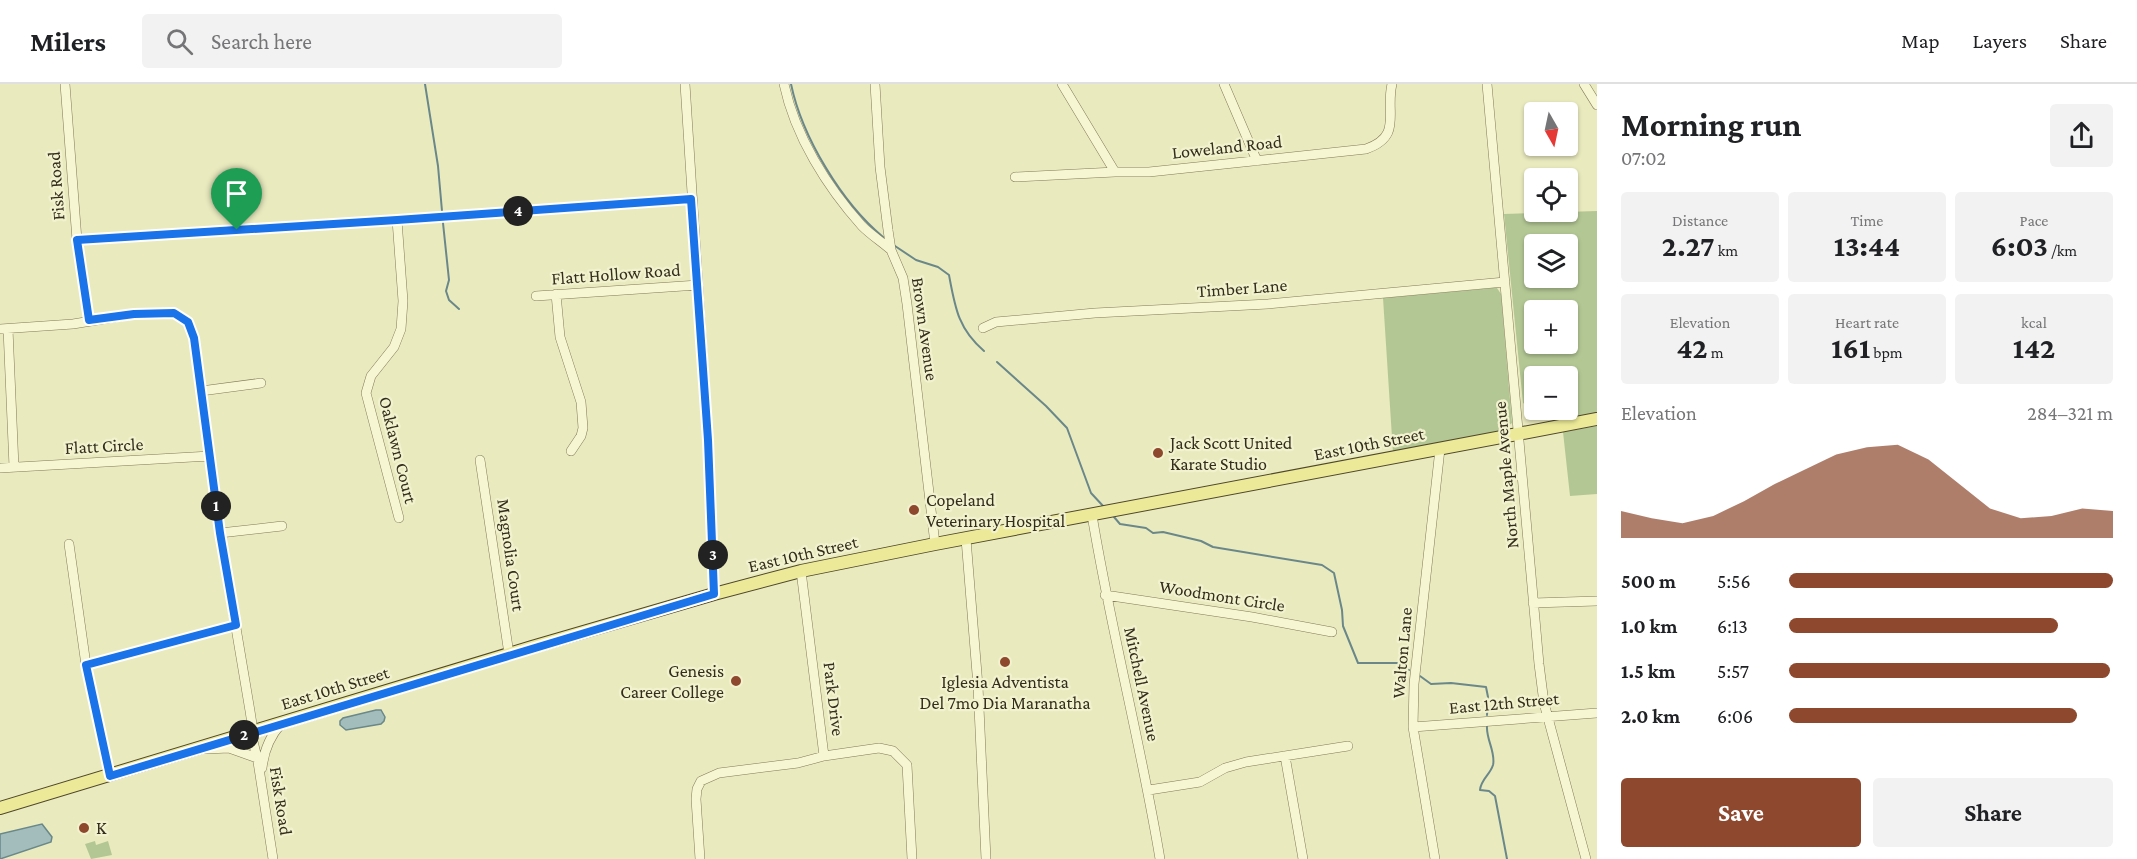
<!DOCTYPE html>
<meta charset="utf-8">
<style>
:root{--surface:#fff;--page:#f2f2f2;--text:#202124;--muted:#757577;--line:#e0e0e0;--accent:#8d482d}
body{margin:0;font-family:"Crimson Pro",serif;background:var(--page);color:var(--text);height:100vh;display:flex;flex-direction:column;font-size:22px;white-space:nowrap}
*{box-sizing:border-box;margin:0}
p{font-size:20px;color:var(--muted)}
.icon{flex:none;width:33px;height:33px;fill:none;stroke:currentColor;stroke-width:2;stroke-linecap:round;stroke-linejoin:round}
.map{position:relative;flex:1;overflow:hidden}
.details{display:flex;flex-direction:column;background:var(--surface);width:540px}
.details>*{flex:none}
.needle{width:39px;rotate:171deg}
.fabs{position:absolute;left:1524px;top:18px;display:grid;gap:12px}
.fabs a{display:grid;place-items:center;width:54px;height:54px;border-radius:6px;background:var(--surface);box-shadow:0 2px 4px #0004;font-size:30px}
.pin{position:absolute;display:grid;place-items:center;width:51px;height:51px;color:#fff;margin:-62px -26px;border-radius:50% 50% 50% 0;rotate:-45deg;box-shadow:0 0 6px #0007}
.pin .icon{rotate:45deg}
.km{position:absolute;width:30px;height:30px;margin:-15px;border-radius:50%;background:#222;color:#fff;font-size:16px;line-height:30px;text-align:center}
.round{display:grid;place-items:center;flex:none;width:63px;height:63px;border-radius:6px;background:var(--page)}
.head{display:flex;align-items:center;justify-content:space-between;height:102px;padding:0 24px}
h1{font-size:33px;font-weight:700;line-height:45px}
.figures{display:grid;grid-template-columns:repeat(3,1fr);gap:9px;height:102px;padding:6px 24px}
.figures div{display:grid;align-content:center;border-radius:6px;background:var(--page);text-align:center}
.figures b{font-size:30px;font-weight:700}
.figures small{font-size:16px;font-weight:400}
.figures p{font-size:16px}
.chart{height:168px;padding:12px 24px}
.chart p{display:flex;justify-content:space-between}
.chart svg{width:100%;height:108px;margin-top:6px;fill:var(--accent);opacity:.7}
.action{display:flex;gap:12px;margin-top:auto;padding:12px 24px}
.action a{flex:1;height:69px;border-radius:6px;background:var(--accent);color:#fff;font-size:24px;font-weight:700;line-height:69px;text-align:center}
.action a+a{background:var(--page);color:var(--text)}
ul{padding:0 24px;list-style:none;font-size:20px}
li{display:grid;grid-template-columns:96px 72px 1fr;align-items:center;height:45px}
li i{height:15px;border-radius:8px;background:var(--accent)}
header{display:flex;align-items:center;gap:36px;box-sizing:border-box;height:84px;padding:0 30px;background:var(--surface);border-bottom:2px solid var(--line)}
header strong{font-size:28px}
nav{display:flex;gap:33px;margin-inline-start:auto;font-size:21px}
.search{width:420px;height:54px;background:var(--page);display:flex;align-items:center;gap:15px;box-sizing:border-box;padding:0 21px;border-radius:6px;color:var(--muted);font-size:22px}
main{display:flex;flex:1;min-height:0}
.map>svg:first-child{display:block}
.green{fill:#b3c794;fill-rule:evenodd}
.water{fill:#a2bdbc;stroke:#6a8889;stroke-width:1.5}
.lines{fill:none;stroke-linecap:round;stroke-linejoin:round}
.stream{stroke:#6a8889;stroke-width:2}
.minor-casing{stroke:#827a59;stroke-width:10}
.major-casing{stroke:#50472d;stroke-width:14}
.minor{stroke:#f6f6d2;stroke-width:9}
.major{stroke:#ecea98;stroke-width:12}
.route-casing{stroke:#fff;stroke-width:12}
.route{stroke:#1a73e8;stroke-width:8}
.poi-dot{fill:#8d482d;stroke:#f2f2ce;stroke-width:2}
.labels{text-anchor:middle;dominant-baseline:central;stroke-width:4.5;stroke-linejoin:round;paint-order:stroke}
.street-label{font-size:18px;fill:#322d1c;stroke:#f2f2ce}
.poi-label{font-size:18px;fill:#322d1c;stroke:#f2f2ce;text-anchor:start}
</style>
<header>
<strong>Milers</strong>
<div class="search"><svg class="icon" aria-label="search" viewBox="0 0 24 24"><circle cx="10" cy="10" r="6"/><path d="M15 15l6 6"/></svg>Search here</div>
<nav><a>Map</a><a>Layers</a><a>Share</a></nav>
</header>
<main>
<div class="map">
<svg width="1597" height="775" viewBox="0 0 1597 775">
<rect width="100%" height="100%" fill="#eaeabf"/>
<!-- green -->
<path class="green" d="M1597,127v202l-44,8 -30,-18 -19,-189zM1534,160h34v34h-34zM1534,226h34v34h-34zM1534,292h34v34h-34z
M1493,204h4l4,6 11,129 -11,8 -108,22 -10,-155z
M1597,342v68l-27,2 -7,-64z
M95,757l1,4 12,-4 4,14 -21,4 -6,-15z"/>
<!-- water -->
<path class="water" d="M376,626h5l4,7 -1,4 -3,3 -35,6 -6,-5v-4l3,-3z
M42,740l10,13 -1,5 -51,17v-25z"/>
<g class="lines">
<!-- stream -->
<path class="stream" d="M425,0l13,82 4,45
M791,0c11,53 51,119 92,153
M443,139l6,57 -3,11 3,9 10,9
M895,162l21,14 22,7 11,8c6,32 9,54 35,76
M997,278l49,44 21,22 24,65 13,14
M1114,433l6,7 26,4 7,5 10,-1 38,9 12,6 109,18 12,8 8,37 1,16 15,37h39l12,7
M1420,592l11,8 20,-1 35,4 2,10 -1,18
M1487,642c-1,13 9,27 6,39 -3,10 -12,14 -13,25l9,1 6,5 12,63"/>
<!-- minor casing -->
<g class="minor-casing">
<path id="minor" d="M65,0l12,156 12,80
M685,0l23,356 6,154
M784,0c11,52 43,103 78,142 9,9 20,16 29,24
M875,0l5,83 8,63 3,20 12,28 4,26 28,240
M1062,0l53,88
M1224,0l33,77
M1487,0l52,580 5,39 42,156
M1584,0l13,21
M1015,93l100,-5h34l217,-23c37,-13 19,-36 26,-65
M397,136l6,81 -2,28 -7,18 -23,29 -5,17 33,125
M77,156l320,-20 294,-21
M556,210l4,43 21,65 2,26 -2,8 -10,15
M536,212l162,-11
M983,244l13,-6 99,-9 173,-9 237,-22
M0,245l73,-5 61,-10 40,-1 14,9 6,16 26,195 30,178 2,13 -1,9 7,29 15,97
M8,245l6,138
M201,307l60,-8
M480,376l29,194
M0,384l210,-12
M1092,431c19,116 49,229 68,344
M220,449l62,-7
M966,455l12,147 8,173
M69,460l17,121 24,111
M801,487l23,185
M1105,511l147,22 80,15
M1533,519l64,-2
M86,581l150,-40
M1413,643l184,-14
M207,665l22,-1 28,10
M1285,672l18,103
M262,684c2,-17 7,-31 19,-44
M1149,706l51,-8 25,-14 21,-6 102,-16
M700,775l-4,-60 1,-10 4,-8 18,-8 79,-10 26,-7 55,-8 14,3 14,14 5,94
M1435,775l-22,-132 1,-43 26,-235"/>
</g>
<!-- major casing -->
<g class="major-casing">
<path id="major" d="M0,724l532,-161 182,-53 87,-23 134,-27 662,-125"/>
</g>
<!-- minor -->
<use href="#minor" class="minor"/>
<!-- major -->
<use href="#major" class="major"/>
</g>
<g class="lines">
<!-- route casing -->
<g class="route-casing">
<path id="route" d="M691,115l17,241 6,154 -604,182 -24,-111 150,-40 -16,-92 -26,-195 -6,-16 -14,-9 -40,1 -45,6 -12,-80 320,-20z"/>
</g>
<!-- route -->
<use href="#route" class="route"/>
</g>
<!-- markers -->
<g class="poi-dot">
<circle cx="1158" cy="369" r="6"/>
<circle cx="914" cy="426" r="6"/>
<circle cx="1005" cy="578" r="6"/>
<circle cx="736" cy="597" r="6"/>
<circle cx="84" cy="744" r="6"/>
</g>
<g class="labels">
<!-- street labels -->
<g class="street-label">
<text transform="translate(1227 63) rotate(-6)">Loweland Road</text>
<text transform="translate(56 102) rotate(-94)">Fisk Road</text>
<text transform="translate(616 190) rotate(-4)">Flatt Hollow Road</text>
<text transform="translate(1242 204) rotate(-4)">Timber Lane</text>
<text transform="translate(925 245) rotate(82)">Brown Avenue</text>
<text transform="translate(1369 360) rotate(-11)">East 10th Street</text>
<text transform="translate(104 362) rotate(-3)">Flatt Circle</text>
<text transform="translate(398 366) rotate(76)">Oaklawn Court</text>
<text transform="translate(1506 391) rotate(-95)">North Maple Avenue</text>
<text transform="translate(803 470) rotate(-13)">East 10th Street</text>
<text transform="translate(511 471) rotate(82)">Magnolia Court</text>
<text transform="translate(1222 512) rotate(9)">Woodmont Circle</text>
<text transform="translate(1402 569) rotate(-85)">Walton Lane</text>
<text transform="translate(1142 600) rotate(78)">Mitchell Avenue</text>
<text transform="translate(335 604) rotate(-17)">East 10th Street</text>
<text transform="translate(834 615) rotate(83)">Park Drive</text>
<text transform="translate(1504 619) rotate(-5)">East 12th Street</text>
<text transform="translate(281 717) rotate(81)">Fisk Road</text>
</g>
<!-- poi labels -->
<g class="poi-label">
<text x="1170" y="359">Jack Scott United<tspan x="1170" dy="21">Karate Studio</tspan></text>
<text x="926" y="416">Copeland<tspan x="926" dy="21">Veterinary Hospital</tspan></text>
<text x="724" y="587" text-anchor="end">Genesis<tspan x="724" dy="21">Career College</tspan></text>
<text x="1005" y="598" text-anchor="middle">Iglesia Adventista<tspan x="1005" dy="21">Del 7mo Dia Maranatha</tspan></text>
<text x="96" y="744">K</text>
</g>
</g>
</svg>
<div class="fabs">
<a><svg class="needle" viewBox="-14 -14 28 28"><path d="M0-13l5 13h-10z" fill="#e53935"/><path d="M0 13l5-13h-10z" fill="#757577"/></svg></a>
<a><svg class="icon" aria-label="locate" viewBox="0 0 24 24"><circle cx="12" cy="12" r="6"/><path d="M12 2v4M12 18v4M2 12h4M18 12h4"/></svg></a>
<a><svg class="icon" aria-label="layers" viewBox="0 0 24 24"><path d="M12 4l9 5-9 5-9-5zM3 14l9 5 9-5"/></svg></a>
<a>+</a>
<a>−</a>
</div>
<div class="pin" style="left:237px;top:146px;background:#1e9e55"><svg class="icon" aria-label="arrive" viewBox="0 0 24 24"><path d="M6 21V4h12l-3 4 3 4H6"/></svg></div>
<b class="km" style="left:216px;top:422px">1</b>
<b class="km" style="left:244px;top:651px">2</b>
<b class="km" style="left:713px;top:471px">3</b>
<b class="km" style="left:518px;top:127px">4</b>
</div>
<section class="details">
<div class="head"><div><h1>Morning run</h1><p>07:02</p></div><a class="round"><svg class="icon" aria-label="share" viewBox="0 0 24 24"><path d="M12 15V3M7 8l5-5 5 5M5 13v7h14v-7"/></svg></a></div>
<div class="figures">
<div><p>Distance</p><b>2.27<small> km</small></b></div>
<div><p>Time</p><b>13:44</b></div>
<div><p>Pace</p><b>6:03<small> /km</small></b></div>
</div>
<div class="figures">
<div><p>Elevation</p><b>42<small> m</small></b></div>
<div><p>Heart rate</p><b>161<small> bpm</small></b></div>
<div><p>kcal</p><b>142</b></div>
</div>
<div class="chart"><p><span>Elevation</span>284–321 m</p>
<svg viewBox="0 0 160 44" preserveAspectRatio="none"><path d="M0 44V33L10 36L20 38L30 35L40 29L50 22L60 16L70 10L80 7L90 6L100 12L110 22L120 32L130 36L140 35L150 32L160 33V44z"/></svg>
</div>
<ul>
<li><b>500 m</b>5:56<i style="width:100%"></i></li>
<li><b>1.0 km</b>6:13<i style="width:83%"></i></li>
<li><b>1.5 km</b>5:57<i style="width:99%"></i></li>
<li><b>2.0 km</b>6:06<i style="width:89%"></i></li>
</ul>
<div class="action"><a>Save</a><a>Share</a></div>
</section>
</main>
